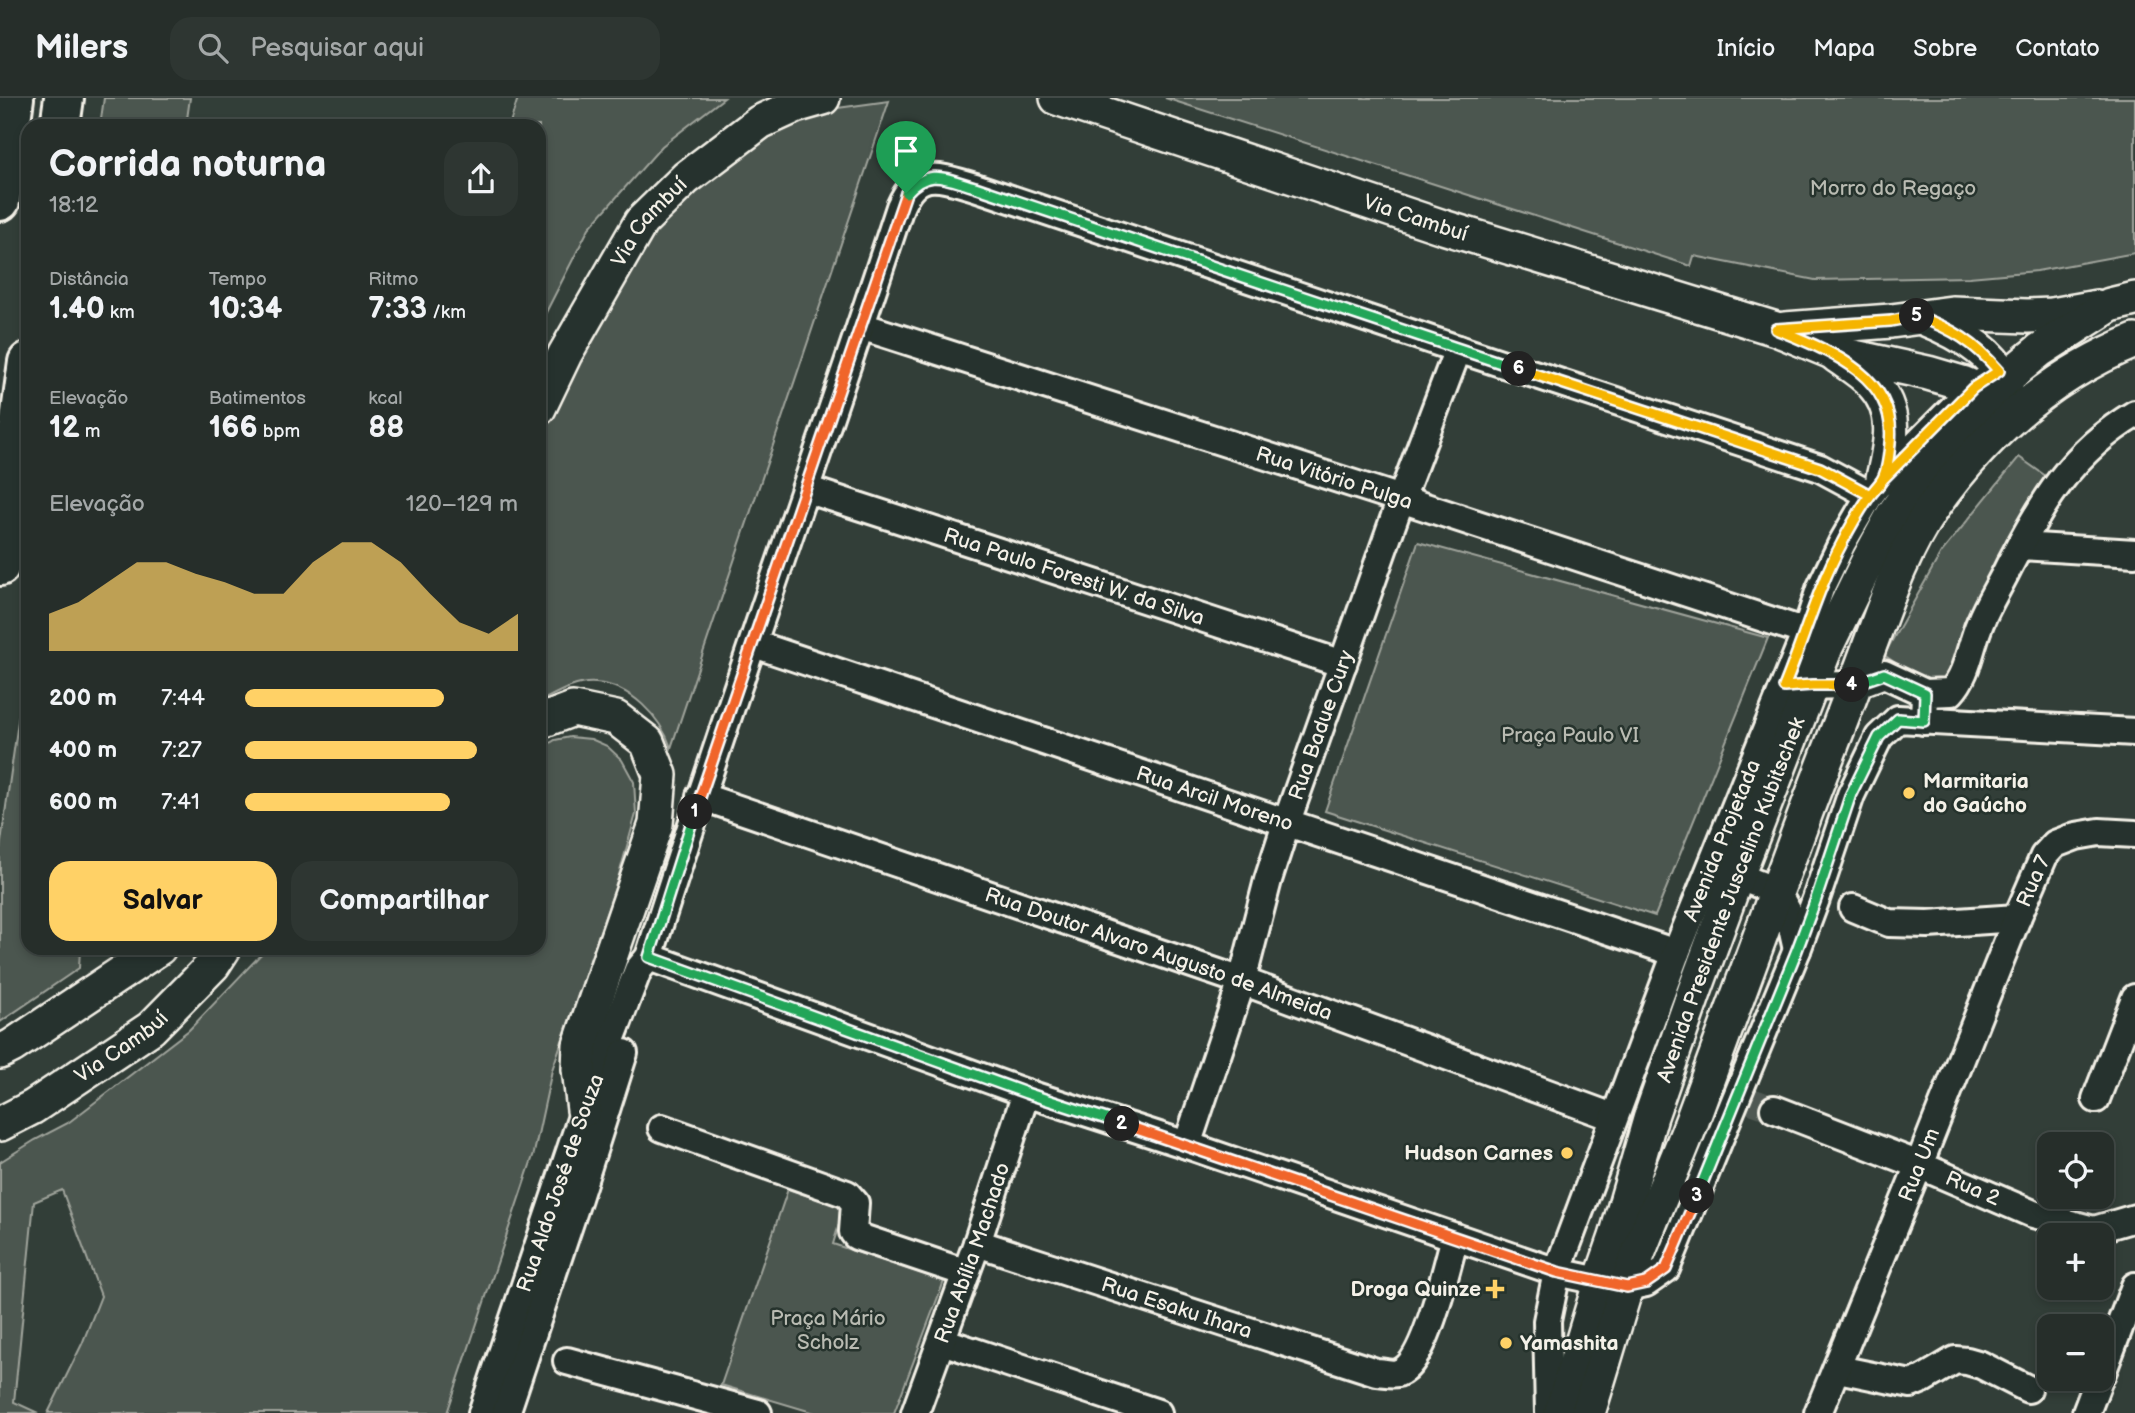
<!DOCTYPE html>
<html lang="pt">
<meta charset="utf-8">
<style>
:root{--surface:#262e2a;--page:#2e3632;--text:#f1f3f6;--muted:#a4a8a8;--line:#424a47;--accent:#ffd166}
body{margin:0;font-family:"Balsamiq Sans",sans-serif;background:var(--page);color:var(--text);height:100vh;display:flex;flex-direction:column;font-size:26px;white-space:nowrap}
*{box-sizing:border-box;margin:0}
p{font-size:23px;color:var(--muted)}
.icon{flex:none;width:38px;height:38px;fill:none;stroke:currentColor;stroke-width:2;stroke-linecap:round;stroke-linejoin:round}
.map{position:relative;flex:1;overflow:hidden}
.sheet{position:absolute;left:21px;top:21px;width:525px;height:836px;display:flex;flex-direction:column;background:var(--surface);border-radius:21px;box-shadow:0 4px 10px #0003,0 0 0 2px var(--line)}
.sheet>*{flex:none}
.tools{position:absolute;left:2037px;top:1034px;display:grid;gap:14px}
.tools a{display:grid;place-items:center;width:77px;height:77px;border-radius:14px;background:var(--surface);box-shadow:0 4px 10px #0003,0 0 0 2px var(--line);font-size:35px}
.pin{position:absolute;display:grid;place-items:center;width:60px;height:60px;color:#fff;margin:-72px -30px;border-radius:50% 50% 50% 0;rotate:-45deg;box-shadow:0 0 7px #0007}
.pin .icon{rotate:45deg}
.km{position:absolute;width:35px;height:35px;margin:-18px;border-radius:50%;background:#222;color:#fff;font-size:19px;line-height:35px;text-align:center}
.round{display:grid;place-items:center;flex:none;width:74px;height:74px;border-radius:21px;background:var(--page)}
.head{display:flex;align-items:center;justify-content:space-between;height:119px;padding:0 28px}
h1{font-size:38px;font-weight:700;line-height:52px}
.figures{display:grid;grid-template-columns:repeat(3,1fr);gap:10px;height:119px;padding:7px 28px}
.figures div{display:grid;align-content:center}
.figures b{font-size:30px;font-weight:700}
.figures small{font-size:19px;font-weight:400}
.figures p{font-size:19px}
.chart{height:196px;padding:14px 28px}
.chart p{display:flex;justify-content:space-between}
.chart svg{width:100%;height:126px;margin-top:7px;fill:var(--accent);opacity:.7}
.primary-button{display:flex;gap:14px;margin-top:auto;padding:14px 28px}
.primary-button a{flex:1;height:80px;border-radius:21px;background:var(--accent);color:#111;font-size:28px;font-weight:700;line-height:80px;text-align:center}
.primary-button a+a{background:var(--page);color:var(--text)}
ul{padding:0 28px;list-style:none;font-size:23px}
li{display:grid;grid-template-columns:112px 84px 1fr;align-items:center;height:52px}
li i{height:18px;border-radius:9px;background:var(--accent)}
header{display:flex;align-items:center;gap:42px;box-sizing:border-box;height:98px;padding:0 35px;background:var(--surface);border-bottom:2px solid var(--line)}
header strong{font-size:33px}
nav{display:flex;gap:38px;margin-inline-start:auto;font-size:24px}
.search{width:490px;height:63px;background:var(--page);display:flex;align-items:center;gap:18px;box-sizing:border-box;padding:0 24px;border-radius:21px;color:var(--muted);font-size:26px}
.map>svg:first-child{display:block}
.green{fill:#4c564f;stroke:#a0a49c;stroke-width:2}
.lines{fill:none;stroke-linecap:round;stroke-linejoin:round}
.minor-tunnel{stroke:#4f5952;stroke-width:26;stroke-dasharray:26 13;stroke-linecap:butt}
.minor-casing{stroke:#f4f1e8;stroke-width:32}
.major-casing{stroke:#f4f1e8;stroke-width:38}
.highway-casing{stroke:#f4f1e8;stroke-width:44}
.minor{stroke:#26332d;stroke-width:26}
.major{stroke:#26332d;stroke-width:33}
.highway{stroke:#26332d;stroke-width:38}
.split-1-casing{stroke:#fff;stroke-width:14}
.split-2-casing{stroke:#fff;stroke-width:14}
.split-3-casing{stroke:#fff;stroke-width:14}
.split-4-casing{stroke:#fff;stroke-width:14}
.split-5-casing{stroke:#fff;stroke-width:14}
.split-6-casing{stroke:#fff;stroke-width:14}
.split-7-casing{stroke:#fff;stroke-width:14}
.split-1{stroke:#f0652b;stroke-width:9}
.split-2{stroke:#22a559;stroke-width:9}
.split-3{stroke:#f0652b;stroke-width:9}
.split-4{stroke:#22a559;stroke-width:9}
.split-5{stroke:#f5b400;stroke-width:9}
.split-6{stroke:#f5b400;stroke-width:9}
.split-7{stroke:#22a559;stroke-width:9}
.poi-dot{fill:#ffd166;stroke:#26332d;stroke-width:2.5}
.labels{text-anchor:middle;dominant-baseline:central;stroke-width:5;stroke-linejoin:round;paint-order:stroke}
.park-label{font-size:21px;fill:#b9bbb2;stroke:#26332d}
.street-label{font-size:21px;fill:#f4f1e8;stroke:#26332d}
.poi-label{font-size:21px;font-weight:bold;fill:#f4f1e8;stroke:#26332d;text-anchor:start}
</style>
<header>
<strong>Milers</strong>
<div class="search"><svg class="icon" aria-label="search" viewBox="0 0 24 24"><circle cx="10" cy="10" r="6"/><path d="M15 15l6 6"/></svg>Pesquisar aqui</div>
<nav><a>Início</a><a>Mapa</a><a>Sobre</a><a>Contato</a></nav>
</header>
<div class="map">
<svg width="2135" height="1315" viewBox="0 0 2135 1315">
<rect width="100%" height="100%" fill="#323e38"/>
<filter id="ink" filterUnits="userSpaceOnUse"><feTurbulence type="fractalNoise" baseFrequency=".0143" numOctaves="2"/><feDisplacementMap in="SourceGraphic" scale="14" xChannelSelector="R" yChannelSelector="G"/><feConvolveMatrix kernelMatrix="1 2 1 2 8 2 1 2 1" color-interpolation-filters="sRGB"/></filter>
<g filter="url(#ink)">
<!-- green -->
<path class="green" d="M104,0h86l-4,28h-86z
M518,0h206l-62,48 -73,82 -50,98v-200h-30z
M1165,0h970v155l-98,18 -68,6 -154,3 -121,-24 -3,10z
M889,3l-218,647c-10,-31 -41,-63 -75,-65 -20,-2 -39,10 -57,19v-279l108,-194 117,-96 59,-23z
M2019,359l38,27 -106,208 -41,-19 -26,-18 57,-102z
M1418,444l350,96 -113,278 -330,-105z
M28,553v297l52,1 -1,19 -79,54v-173z
M570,639l21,2 16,7 15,14 12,22 2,32 -19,68 -65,188 -18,83 -87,260h-399l34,-69 19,-48 -39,-106 -28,12 -20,200 24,11h-38v-251l35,-22 33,-17 121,-93 77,-81 273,-1v-198l16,-10z
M788,1091l56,19 -11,36 111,37 -50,132h-79l-94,-28z"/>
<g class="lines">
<!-- minor-tunnel -->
<path class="minor-tunnel" d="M1751,1003l23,8"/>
<!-- minor casing -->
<g class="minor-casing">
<g id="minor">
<path id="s1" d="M861,228l540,173 405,133"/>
<path id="s2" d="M806,391l537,175"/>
<path d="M2020,448l115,7"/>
<path id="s3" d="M754,546l922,309"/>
<path d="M1793,588l62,-1 29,-11 41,19"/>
<path d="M1924,623l1,-28 26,-1c17,-18 19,-46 29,-69 8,-20 20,-38 29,-57 34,-64 62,-114 126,-152"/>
<path id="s4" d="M700,698l542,185 371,136"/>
<path d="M1719,774l18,4 39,15 13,23 8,36"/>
<path d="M1853,810l36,15 39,1 89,-6"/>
<path d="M649,859l377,136 161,52 370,127 70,15 19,-4 20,-14 131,-319 19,-51 35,-104 28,-58 19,-18 237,13"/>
<path d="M2096,1001l39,-101"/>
<path id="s5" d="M1774,1011l145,56 114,49 61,16 41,-12"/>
<path d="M662,1030l185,66 8,9 -2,29 3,4 110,37"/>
<path id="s6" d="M1187,1047l55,-164 26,-101 18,-56 115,-325 57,-150"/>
<path id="s7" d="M977,1145l399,129c7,0 17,3 22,1 28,-9 49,-108 57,-136"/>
<path d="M942,1243l216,72"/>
<path d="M567,1263l191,52"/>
<path d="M1838,1271l73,15 12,-5 32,-19 12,1 14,4 47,24"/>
<path d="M2102,1275l33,-87"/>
<path id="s8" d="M482,1315l102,-303 54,-140 11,-13c79,-251 169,-499 251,-750 18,-41 40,-30 75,-20l483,162 362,119 50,27"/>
<path d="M506,1315l72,-215 46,-145"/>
<path id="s9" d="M915,1315l62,-170 49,-150"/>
<path id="s10" d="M1549,1315l-2,-92 10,-49 119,-319 130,-321 14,-43 22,-46 28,-48 13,-17 90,-90 16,-10"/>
<path id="s11" d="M1818,1315l101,-248 98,-247 27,-62 11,-12 21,-8 23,-4 36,2"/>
<path d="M2086,1315l13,-34"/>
</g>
</g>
<!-- major casing -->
<g class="major-casing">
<g id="major">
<path id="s12" d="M1057,0l386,129 333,102 56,23 96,21 34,10 28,12 18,2"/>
<path d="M1923,220c33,13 87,40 83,81"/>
<path d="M1785,231l106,-8 61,-8 75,3 25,-1 45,-8"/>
<path d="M1837,258c11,8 25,16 35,27 27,28 19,61 11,95"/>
<path id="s13" d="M539,310l26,-54 76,-132 45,-44 74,-56 35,-16 28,-8"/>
<path d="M539,624l34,-13 43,9 31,24 13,33 -4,49 -76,221 -1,24 5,41"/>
<path d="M0,954l12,-6 147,-98"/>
<path id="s14" d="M0,1026l33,-17 118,-79 62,-63 11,-17"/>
<path id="s15" d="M1561,1315l40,-133 15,-43 35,-121 44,-126 42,-114 89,-229 42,-86 25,-46 26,-37 35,-44 51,-55 35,-29 70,-45 25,-6"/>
<path d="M1588,1315c13,-41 25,-83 38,-125 18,-56 45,-112 66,-167 38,-103 75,-206 114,-309 16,-43 33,-85 49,-128 24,-59 41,-123 77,-176 52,-74 119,-133 203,-167"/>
</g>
</g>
<!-- highway casing -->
<g class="highway-casing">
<path id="highway" d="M60,28l4,-28
M0,103l14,-103
M0,468l28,-204"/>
</g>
<!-- minor -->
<use href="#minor" class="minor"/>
<!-- major -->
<use href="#major" class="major"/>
<!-- highway -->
<use href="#highway" class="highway"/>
</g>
</g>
<g class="lines" filter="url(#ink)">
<!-- split-1 casing -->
<g class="split-1-casing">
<path id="split-1" d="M695,714l211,-619"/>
</g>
<!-- split-2 casing -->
<g class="split-2-casing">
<path id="split-2" d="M695,714l-46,145 377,136 96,31"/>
</g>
<!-- split-3 casing -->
<g class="split-3-casing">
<path id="split-3" d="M1122,1026l435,148 70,15 19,-4 20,-14 31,-73"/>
</g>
<!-- split-4 casing -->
<g class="split-4-casing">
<path id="split-4" d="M1697,1098l100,-246 19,-51 35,-105 28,-57 19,-18 26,2 1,-28 -41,-19 -32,11"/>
</g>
<!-- split-5 casing -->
<g class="split-5-casing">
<path id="split-5" d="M1852,587h-40l-28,2c20,-48 33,-98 58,-144 8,-16 17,-31 27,-46 4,-6 10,-11 13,-17 6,-10 7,-26 8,-37 8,-68 -63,-93 -114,-114l115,-8 26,-5"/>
</g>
<!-- split-6 casing -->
<g class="split-6-casing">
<path id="split-6" d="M1519,271l301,99 50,27 14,-17 89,-90 26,-17c-25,-29 -46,-42 -82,-55"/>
</g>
<!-- split-7 casing -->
<g class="split-7-casing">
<path id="split-7" d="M906,95c23,-26 40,-14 69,-6l544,182"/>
</g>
<!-- split-1 -->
<use href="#split-1" class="split-1"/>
<!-- split-2 -->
<use href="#split-2" class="split-2"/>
<!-- split-3 -->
<use href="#split-3" class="split-3"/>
<!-- split-4 -->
<use href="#split-4" class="split-4"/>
<!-- split-5 -->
<use href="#split-5" class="split-5"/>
<!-- split-6 -->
<use href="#split-6" class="split-6"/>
<!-- split-7 -->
<use href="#split-7" class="split-7"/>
</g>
<!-- markers -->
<g class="poi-dot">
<circle cx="1909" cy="695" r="7"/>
<circle cx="1567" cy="1055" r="7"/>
<path d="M1491.5 1180.5h7v7h7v7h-7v7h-7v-7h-7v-7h7z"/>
<circle cx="1506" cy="1245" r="7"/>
</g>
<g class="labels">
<!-- park labels -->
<g class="park-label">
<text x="1893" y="90">Morro do Regaço</text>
<text x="1570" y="637">Praça Paulo VI</text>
<text x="828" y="1220">Praça Mário<tspan x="828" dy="24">Scholz</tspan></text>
</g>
<!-- street labels -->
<g class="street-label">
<text stroke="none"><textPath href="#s12" startOffset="378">Via Cambuí</textPath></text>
<text stroke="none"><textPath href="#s13" startOffset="217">Via Cambuí</textPath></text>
<text stroke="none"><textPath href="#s1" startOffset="497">Rua Vitório Pulga</textPath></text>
<text stroke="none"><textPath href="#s2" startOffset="282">Rua Paulo Foresti W. da Silva</textPath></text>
<text stroke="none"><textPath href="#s6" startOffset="441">Rua Badue Cury</textPath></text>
<text stroke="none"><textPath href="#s3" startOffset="486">Rua Arcil Moreno</textPath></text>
<text stroke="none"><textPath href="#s10" startOffset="604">Avenida Projetada</textPath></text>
<text stroke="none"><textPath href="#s11" startOffset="574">Rua 7</textPath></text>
<text stroke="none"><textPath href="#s15" startOffset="541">Avenida Presidente Juscelino Kubitschek</textPath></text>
<text stroke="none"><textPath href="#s4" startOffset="485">Rua Doutor Alvaro Augusto de Almeida</textPath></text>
<text stroke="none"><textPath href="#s14" startOffset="144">Via Cambuí</textPath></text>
<text stroke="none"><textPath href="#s11" startOffset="268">Rua Um</textPath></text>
<text stroke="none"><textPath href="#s8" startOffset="243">Rua Aldo José de Souza</textPath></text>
<text stroke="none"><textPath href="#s5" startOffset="214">Rua 2</textPath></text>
<text stroke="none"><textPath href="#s9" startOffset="170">Rua Abília Machado</textPath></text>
<text stroke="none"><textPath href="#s7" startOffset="210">Rua Esaku Ihara</textPath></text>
</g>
<!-- poi labels -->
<g class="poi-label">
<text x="1923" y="683">Marmitaria<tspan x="1923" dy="24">do Gaúcho</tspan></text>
<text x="1553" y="1055" text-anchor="end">Hudson Carnes</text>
<text x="1481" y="1191" text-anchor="end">Droga Quinze</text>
<text x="1520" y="1245">Yamashita</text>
</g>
</g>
</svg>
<div class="tools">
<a><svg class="icon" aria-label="locate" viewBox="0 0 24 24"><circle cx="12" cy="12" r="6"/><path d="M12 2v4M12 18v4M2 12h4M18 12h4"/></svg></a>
<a>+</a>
<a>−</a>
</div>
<div class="pin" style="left:906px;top:95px;background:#1e9e55"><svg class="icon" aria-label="arrive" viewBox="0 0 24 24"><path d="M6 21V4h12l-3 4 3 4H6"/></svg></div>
<b class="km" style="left:695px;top:714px">1</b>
<b class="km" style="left:1122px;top:1026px">2</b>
<b class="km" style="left:1697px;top:1098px">3</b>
<b class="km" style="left:1852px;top:587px">4</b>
<b class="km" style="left:1917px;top:218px">5</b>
<b class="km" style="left:1519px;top:271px">6</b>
<section class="sheet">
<div class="head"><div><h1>Corrida noturna</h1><p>18:12</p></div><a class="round"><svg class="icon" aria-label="share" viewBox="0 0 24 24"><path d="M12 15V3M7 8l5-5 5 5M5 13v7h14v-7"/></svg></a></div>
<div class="figures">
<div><p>Distância</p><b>1.40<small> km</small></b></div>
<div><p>Tempo</p><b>10:34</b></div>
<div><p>Ritmo</p><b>7:33<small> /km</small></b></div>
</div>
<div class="figures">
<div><p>Elevação</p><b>12<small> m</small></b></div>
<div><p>Batimentos</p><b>166<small> bpm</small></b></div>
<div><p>kcal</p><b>88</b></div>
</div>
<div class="chart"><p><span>Elevação</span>120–129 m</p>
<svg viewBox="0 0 160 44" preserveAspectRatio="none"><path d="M0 44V31L10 27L20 20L30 13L40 13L50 17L60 20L70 24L80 24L90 13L100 6L110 6L120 13L130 24L140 34L150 38L160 31V44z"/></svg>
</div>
<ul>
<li><b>200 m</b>7:44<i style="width:73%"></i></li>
<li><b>400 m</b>7:27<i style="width:85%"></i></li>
<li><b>600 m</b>7:41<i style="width:75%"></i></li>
</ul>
<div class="primary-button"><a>Salvar</a><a>Compartilhar</a></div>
</section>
</div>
